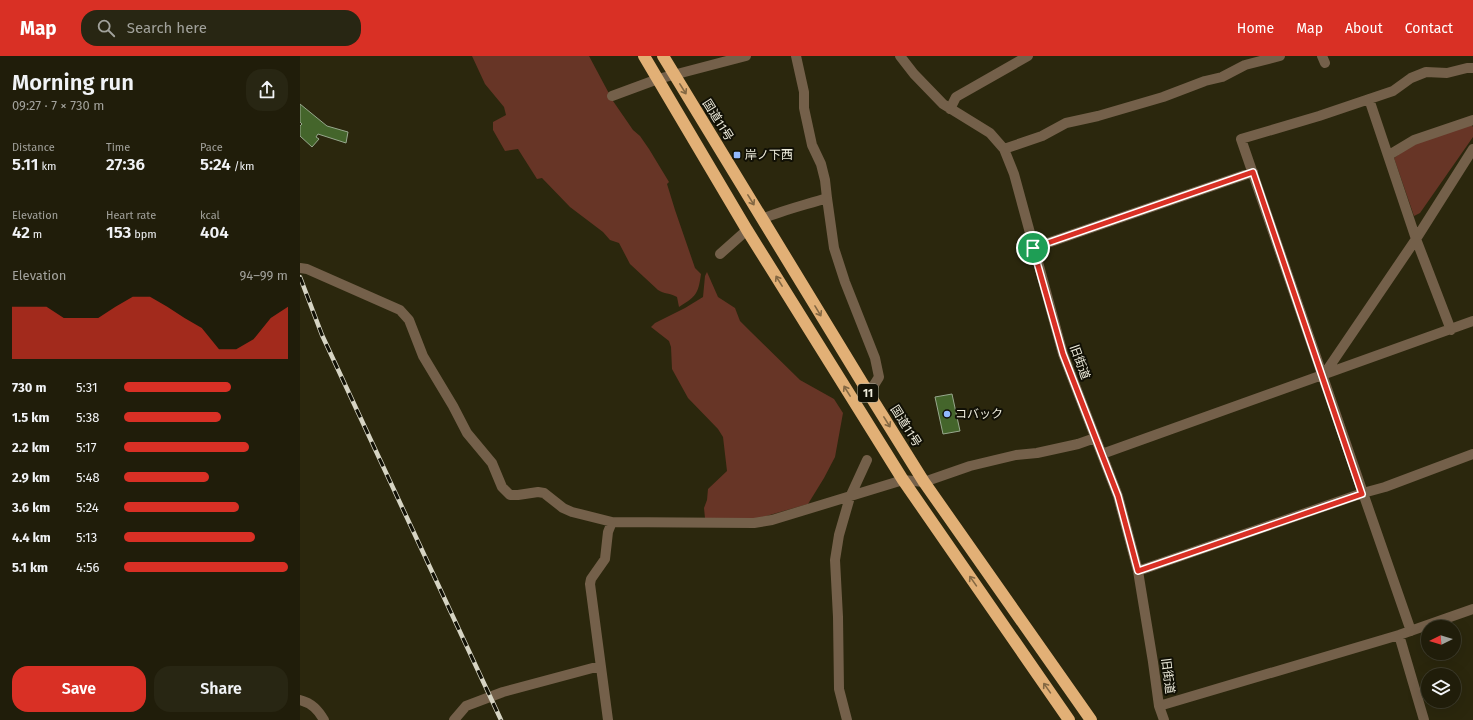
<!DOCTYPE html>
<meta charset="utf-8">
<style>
:root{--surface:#201d0a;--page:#282613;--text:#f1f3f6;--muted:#a2a29c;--line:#3d3b2b;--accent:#d93025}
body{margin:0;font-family:"Fira Sans","Noto Sans JP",sans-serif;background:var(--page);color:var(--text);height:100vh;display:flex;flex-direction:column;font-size:15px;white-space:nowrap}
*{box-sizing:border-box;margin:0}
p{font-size:13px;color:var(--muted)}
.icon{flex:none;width:22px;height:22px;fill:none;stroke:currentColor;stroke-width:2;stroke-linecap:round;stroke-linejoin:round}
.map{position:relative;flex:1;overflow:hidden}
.details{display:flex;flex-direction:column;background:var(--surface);width:300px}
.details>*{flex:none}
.needle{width:26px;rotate:265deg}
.fabs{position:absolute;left:1121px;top:564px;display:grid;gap:8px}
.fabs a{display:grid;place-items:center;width:40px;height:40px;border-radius:50%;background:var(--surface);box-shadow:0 4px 16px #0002,0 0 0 1px var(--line);font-size:20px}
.pin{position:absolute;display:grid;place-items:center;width:34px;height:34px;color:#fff;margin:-17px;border:2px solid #fff;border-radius:50%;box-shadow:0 1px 4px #0007}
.round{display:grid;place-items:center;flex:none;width:42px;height:42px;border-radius:16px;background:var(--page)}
.head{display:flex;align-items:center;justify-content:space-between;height:68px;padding:0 12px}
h1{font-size:22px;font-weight:600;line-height:30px}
.figures{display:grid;grid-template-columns:repeat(3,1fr);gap:6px;height:68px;padding:4px 12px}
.figures div{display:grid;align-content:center}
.figures b{font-size:17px;font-weight:600}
.figures small{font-size:11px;font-weight:400}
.figures p{font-size:11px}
.chart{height:112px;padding:8px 12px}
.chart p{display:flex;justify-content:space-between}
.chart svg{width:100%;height:72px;margin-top:4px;fill:var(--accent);opacity:.7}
.primary-button{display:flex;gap:8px;margin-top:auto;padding:8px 12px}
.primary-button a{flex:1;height:46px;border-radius:16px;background:var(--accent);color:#fff;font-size:16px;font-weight:600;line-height:46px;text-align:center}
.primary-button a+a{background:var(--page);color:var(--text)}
ul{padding:0 12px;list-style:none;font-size:13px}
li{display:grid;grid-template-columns:64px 48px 1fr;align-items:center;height:30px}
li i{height:10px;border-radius:5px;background:var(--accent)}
header{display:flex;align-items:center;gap:24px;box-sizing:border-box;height:56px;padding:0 20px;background:var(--accent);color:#fff}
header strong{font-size:19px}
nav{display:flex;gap:22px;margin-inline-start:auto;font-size:14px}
.search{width:280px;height:36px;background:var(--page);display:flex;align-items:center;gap:10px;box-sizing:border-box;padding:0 14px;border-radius:16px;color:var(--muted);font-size:15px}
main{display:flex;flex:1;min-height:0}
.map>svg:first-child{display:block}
.green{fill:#673526}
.building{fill:#44652b;stroke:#97a88d}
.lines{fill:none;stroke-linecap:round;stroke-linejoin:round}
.street{stroke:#74604a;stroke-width:10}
.highway{stroke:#e2b076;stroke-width:12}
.rail-casing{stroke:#d6d4c3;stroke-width:4.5}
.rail{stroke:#111005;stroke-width:3;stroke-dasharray:9;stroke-linecap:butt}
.oneway{stroke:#846843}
.route-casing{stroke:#fff;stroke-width:8}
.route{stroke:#d93025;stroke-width:5}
.poi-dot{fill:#91b8fd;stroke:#111005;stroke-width:1.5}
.labels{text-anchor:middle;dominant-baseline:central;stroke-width:4;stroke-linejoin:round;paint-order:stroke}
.shield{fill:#111005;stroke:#acab9c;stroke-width:1}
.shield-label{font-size:11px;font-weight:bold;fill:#efeddd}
.street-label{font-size:12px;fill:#efeddd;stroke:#111005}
.poi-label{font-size:12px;fill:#efeddd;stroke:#111005;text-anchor:start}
</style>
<header>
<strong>Map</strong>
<div class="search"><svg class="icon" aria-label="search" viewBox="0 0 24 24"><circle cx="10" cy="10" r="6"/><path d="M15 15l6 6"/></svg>Search here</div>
<nav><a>Home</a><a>Map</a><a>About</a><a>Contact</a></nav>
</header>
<main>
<section class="details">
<div class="head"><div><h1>Morning run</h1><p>09:27 · 7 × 730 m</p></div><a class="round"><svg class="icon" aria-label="share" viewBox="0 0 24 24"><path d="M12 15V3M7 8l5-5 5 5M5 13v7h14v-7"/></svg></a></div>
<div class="figures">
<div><p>Distance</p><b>5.11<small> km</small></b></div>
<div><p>Time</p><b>27:36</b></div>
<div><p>Pace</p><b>5:24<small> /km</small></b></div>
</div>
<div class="figures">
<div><p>Elevation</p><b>42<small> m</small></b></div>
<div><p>Heart rate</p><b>153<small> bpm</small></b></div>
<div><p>kcal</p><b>404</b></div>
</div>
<div class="chart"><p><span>Elevation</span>94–99 m</p>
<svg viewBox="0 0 160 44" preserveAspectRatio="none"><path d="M0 44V12L10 12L20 12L30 19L40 19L50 19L60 12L70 6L80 6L90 12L100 19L110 25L120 38L130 38L140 32L150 19L160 12V44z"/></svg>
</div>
<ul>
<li><b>730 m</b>5:31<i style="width:65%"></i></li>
<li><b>1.5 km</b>5:38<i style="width:59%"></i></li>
<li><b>2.2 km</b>5:17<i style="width:76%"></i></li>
<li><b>2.9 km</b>5:48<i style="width:52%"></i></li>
<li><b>3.6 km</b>5:24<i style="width:70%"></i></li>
<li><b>4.4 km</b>5:13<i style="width:80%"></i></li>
<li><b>5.1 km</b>4:56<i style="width:100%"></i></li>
</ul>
<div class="primary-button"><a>Save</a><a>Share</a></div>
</section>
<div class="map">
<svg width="1173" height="664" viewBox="0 0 1173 664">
<rect width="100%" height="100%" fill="#2b270d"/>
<!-- green -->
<path class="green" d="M172,0h117l24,45 20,29 7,6 9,13 20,33 -2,2 8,26 20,58 6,6c-3,21 -5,22 -22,33l-2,-10c-7,-4 -13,-3 -19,-7l-28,-26 -11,-21 -9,-3 -7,-8 -33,-25 -28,-29 -5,1 -19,-30 -13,2 -12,-21v-8l13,-7 -2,-8 -19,-23z
M1171,68l2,3v10l-53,76 -6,3 -20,-58 19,-14z
M407,216l11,25 17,11 5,13 11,11 49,48 34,19 9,14 -8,44 -11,21 -16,26 -49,14h-54l-1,-10 3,-8 1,-11 19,-18 -4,-34 -5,-8 -30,-31 -16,-29 -1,-22 -2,-6 -18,-14 4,-4 30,-15 18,-11 2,-21z"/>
<!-- building -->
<path class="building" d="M0,48l27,22 21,6 -2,11 -28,-9 -2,3 3,2 -7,8 -12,-11v-10l2,-2 -2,-2z
M652,338l8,37 -17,3 -8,-37z"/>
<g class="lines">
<!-- street -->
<path class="street" d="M496,0l8,36v16l8,37 9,19 4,16 2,18 7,50 11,34 30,76 4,19 -5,8 -8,4
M600,0l14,18 29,30 47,29 14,16 10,25 49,180 55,142 20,75 15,91 6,44 5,14
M1022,0l3,7
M1173,12h-6l-20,5 -21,-1 -15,6 -18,13 -74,25 -78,23 122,354 22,-6 88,-33
M312,40l46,-17 88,-23
M1069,43l47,140 35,91
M650,53l6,-12 72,-41
M704,93l38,-13 24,-13 32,-7 65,-19 42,-16 17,-4 23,-12 35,-9
M1089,99l25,-15 59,-20
M462,163c21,-9 43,-14 65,-21
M733,192l220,-76
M420,198l27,-24
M0,212l7,1 93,41 9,10 14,36 30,50 14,27 25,30 10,24 8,8h8l20,-3 6,1 19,15 9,4 40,10 142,1 18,-3 131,-40 21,2 46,-16 46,-11 21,-2 41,-9 17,-6
M1023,320l93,-137 57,-90
M802,398l371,-133
M838,515l225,-78 48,138
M1099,579l25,85
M0,644c12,3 18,10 24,20
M859,650l240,-71 74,-26
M154,664l12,-14 37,-14 97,-26
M308,664l-18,-136 1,-5 14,-20 3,-27 4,-10
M547,664l-8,-31 -1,-72 -3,-57 4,-25 11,-38 17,-37"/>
<!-- highway -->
<path class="highway" d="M344,0l103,174 156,250 166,240
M363,0l203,333 58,93 167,238"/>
<!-- rail casing -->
<g class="rail-casing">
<path id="rail" d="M0,221l22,58 179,385"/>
</g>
<!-- rail -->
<use href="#rail" class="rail"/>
</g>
<!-- one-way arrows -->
<defs><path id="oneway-shaft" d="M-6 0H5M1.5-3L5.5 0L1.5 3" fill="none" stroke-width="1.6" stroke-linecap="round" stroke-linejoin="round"/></defs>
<g class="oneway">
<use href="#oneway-shaft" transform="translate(383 33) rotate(58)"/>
<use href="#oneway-shaft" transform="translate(451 144) rotate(58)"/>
<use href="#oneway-shaft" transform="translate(479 225) rotate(-122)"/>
<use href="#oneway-shaft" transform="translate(518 255) rotate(59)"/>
<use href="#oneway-shaft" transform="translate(547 335) rotate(-122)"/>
<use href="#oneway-shaft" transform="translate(587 366) rotate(58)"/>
<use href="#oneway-shaft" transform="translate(673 525) rotate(-125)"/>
<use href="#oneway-shaft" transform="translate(747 632) rotate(-125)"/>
</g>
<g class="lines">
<!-- route casing -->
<g class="route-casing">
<path id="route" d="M953,116l109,322 -224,77 -20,-75 -55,-142 -30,-106z"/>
</g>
<!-- route -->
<use href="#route" class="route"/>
</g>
<!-- markers -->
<g class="poi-dot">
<rect x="433" y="95" width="8" height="8" rx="2"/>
<circle cx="647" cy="358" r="4"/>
</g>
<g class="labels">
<!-- shield labels -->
<rect class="shield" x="558" y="328" width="20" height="18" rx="3"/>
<g class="shield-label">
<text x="568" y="337">11</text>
</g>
<!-- street labels -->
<g class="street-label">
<text transform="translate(418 64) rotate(58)">国道11号</text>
<text transform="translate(780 306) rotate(70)">旧街道</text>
<text transform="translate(606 370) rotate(58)">国道11号</text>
<text transform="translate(868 620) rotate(83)">旧街道</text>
</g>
<!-- poi labels -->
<g class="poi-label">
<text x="445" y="99">岸ノ下西</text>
<text x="655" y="358">コバック</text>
</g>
</g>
</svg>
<div class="fabs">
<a><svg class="needle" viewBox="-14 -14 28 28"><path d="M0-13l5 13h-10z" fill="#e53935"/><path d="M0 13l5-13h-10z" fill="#a2a29c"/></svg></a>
<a><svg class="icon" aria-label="layers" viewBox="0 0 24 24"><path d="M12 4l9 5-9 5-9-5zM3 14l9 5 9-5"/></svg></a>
</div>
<div class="pin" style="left:733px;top:192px;background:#1e9e55"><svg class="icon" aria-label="arrive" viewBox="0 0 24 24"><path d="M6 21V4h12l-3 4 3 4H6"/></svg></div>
</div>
</main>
